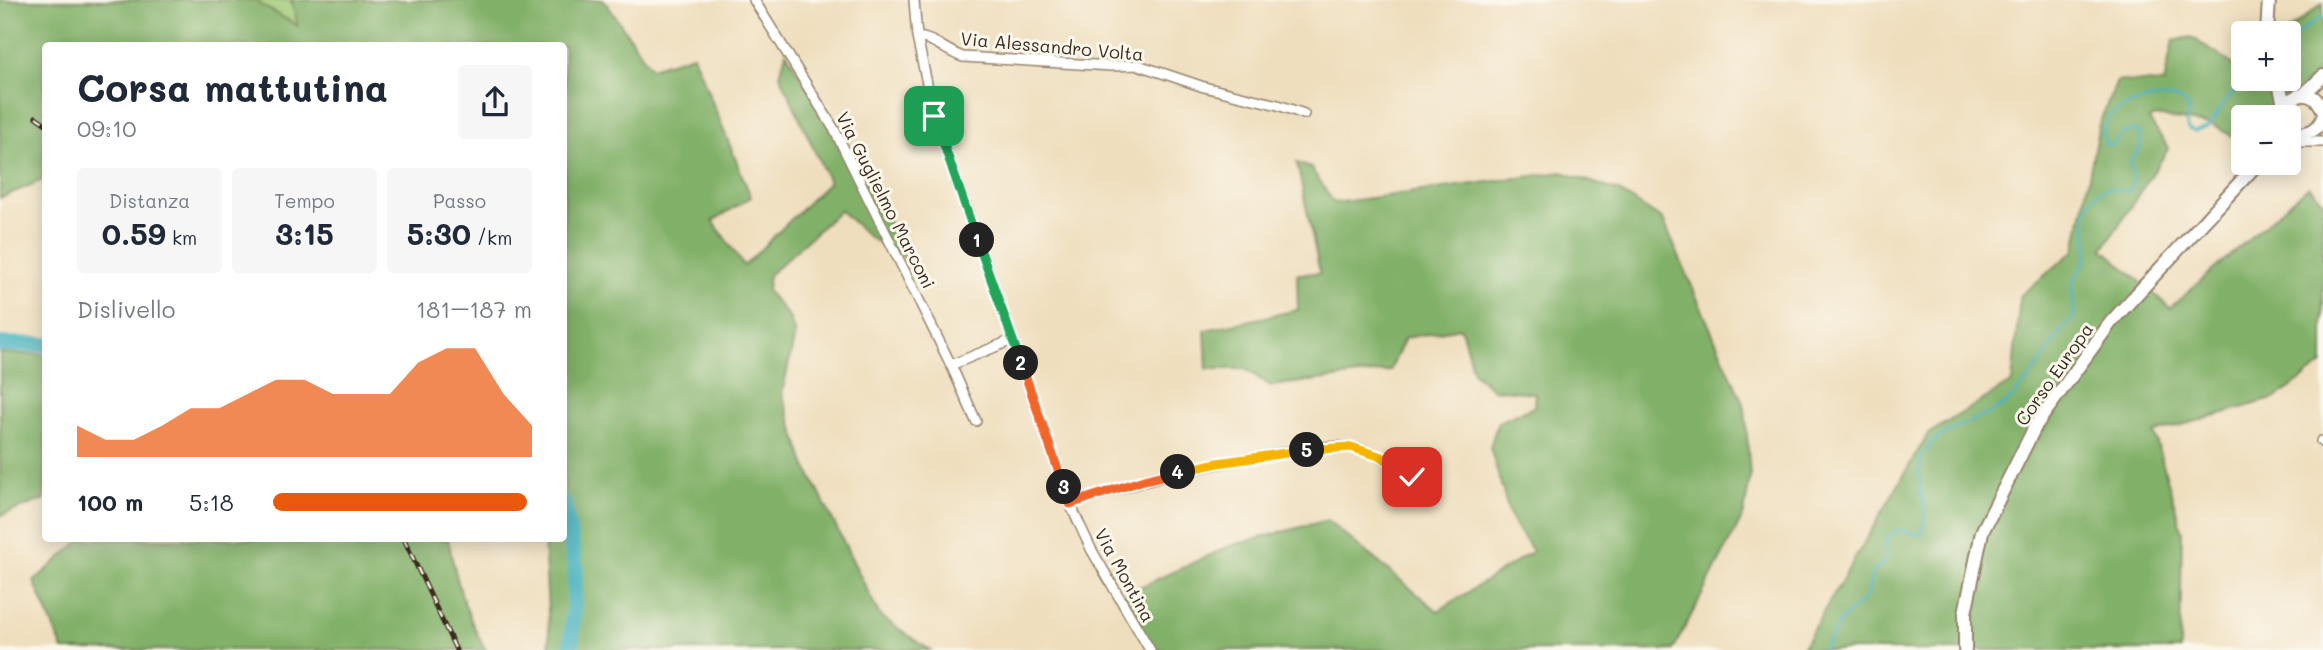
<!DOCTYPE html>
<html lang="it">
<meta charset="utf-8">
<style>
:root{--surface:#fff;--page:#f6f6f7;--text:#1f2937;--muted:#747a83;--accent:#ea580c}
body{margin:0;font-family:Mali,sans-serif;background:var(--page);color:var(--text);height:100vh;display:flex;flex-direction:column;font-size:26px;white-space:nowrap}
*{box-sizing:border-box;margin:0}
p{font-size:23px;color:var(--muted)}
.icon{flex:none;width:38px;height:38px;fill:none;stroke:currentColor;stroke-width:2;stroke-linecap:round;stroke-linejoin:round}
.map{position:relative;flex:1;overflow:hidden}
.sheet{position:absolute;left:42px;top:42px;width:525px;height:500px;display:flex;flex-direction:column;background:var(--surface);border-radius:7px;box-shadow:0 4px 18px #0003}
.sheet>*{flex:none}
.controls{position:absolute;left:2231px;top:21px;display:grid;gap:14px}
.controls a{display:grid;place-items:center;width:70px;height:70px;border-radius:7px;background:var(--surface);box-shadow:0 4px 18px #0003;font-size:35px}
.pin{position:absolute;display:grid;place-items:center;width:60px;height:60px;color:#fff;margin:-30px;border-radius:14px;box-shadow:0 4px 10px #0006}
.km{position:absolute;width:35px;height:35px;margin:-18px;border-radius:50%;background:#222;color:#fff;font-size:19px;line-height:35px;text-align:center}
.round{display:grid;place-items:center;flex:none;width:74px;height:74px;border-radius:7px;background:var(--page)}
.summary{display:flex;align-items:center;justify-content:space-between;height:119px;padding:0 35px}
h1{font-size:38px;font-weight:700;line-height:52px}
.metrics{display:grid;grid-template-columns:repeat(3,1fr);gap:10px;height:119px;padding:7px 35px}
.metrics div{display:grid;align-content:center;border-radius:7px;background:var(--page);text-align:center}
.metrics b{font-size:30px;font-weight:700}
.metrics small{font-size:19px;font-weight:400}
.metrics p{font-size:19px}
.chart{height:196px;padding:14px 35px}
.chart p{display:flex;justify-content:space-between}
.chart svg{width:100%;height:126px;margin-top:7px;fill:var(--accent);opacity:.7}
ul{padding:0 35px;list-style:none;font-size:23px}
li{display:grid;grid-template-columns:112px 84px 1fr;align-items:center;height:52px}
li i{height:18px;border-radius:9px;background:var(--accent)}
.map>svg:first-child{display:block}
.green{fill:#a2cc78;stroke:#6e7b4b;stroke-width:2}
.forest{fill:#81b068;stroke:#5e6d43;stroke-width:2}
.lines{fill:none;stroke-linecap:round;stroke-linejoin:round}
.stream{stroke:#42b1be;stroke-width:2.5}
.river{stroke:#42b1be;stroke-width:16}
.minor-casing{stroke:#95846e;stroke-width:12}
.secondary-casing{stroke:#95846e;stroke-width:16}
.minor{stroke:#fff;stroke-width:9}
.secondary{stroke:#fff;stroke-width:12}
.rail-casing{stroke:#3b2a1e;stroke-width:5}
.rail{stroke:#fbf7ec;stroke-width:2.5;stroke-dasharray:8;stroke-linecap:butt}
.split-1-casing{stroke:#fff;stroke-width:14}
.split-2-casing{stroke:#fff;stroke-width:14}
.split-3-casing{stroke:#fff;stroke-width:14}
.split-4-casing{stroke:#fff;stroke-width:14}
.split-5-casing{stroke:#fff;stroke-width:14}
.split-6-casing{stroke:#fff;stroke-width:14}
.split-1{stroke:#22a559;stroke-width:9}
.split-2{stroke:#22a559;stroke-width:9}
.split-3{stroke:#f0652b;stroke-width:9}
.split-4{stroke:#f0652b;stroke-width:9}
.split-5{stroke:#f5b400;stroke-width:9}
.split-6{stroke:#f5b400;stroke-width:9}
.labels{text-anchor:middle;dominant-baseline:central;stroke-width:6;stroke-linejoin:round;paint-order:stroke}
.street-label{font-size:18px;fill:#3b2a1e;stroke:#fbf7ec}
</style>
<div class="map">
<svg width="2323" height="650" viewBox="0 0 2323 650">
<rect width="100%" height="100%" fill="#fbf7ec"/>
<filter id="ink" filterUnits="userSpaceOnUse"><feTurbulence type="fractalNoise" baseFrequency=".0143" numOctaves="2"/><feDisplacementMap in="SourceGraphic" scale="14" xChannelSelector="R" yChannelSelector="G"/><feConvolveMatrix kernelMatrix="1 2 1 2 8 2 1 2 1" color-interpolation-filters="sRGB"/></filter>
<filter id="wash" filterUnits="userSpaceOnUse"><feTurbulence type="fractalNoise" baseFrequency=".00686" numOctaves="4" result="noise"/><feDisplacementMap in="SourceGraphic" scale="28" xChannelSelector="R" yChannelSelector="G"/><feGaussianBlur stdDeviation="1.57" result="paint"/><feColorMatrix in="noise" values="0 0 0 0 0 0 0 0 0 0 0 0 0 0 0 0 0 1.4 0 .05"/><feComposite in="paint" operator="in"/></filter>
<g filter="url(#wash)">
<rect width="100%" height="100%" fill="#efdebd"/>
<!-- green -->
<path class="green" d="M258,0h33l8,26 -40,-22z"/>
<!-- forest -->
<path class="forest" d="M0,0h258l1,4 39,22 -7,-26h313l47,68 42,-13 58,142 -38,24 31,45 85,-84 -49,-107 6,-23 128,211 -44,-25 -30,-28 -71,65 -2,16 22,26 6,17 -13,60 23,70 75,152 50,34h-380l-6,-111h20v-493h-518l-1,133 -45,19z
M2323,3v62l-38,52h-41l-1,25 -31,-17 -57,-9 -6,4 20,28 -66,101 67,59 139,-122 14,15v163l-47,34 -122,35 28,98 -2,119h-379l127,-216 84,-52 8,-86 55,-46 24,-126 18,-43 47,2 9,-42 18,-4 49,32 3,-2 1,12h45v-46h-4z
M1297,163l14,5 23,35 228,-31 56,19 45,29 82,188 5,69 -6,37 -71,136h-523l-32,-53 112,-51 97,-26 111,91 95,-60 -22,-32 -21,-72 8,-25 36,-15 1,-14 -43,-4 -19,-17 -12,-44 -56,10 -15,33 -119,15 -26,-17h-38l-2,-39 93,-20 -1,-36 23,-1z
M0,353l46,2 -1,144 -45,17z
M82,539h366c8,40 17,76 38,111h-423l-29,-69z"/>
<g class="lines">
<!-- stream -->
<path class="stream" d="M2289,40l34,-24
M1823,650l19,-31 25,-22 6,-25 13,-12v-22l11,-8 24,5c13,-24 -10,-54 1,-78 15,-33 64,-34 88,-57 21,-20 35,-46 51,-69 3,-4 8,-7 11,-11 5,-9 0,-22 0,-32 0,-11 13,-20 15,-32 4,-23 -14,-53 18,-67 9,-3 17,3 26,2l2,-13 -3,-17 11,-14 -1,-13 -6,-4 -11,3 -10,12h-7l-4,-13c3,-7 6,-15 12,-19 16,-12 61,-24 75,-6l-3,16 2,6 6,3 15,-5 16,-26 23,-22"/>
<!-- river -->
<path class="river" d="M0,344l46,1
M564,504l12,64 -5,82"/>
</g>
</g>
<g filter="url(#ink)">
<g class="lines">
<!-- minor casing -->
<g class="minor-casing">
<path id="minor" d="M754,0l80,129 117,236 25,56
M914,0l3,37 17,79 136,388 21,45 59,101
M917,37c17,1 30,15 46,20l148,9 27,-1 66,22 74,18 26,9
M2289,145l8,-3h26
M951,365l61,-25
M2321,441l2,2
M1070,504c66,-21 130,-39 199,-49 25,-4 54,-10 80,-8 23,2 44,18 63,30"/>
</g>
<!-- secondary casing -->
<g class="secondary-casing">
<path id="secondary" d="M2267,33l2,-33
M2278,79l7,30
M2304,94l19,-18
M2284,117l3,-14c13,-13 29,-10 36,7
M2289,127l10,7c12,-1 20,-5 24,-17
M1965,650v-37l17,-81 54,-107 75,-103 147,-159"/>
</g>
<!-- minor -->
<use href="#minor" class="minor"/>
<!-- secondary -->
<use href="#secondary" class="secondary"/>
<!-- rail casing -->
<g class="rail-casing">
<path id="rail" d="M36,117l10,7
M404,539l52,111"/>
</g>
<!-- rail -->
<use href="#rail" class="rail"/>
</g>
</g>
<g class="lines" filter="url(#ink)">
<!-- split-1 casing -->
<g class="split-1-casing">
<path id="split-1" d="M934,116l43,124"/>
</g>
<!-- split-2 casing -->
<g class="split-2-casing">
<path id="split-2" d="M977,240l44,123"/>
</g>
<!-- split-3 casing -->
<g class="split-3-casing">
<path id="split-3" d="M1021,363l43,124"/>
</g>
<!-- split-4 casing -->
<g class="split-4-casing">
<path id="split-4" d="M1064,487l6,17 74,-24 34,-8"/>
</g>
<!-- split-5 casing -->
<g class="split-5-casing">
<path id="split-5" d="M1178,472l40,-9 89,-13"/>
</g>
<!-- split-6 casing -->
<g class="split-6-casing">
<path id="split-6" d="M1307,450l44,-3 31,10 30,20"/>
</g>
<!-- split-1 -->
<use href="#split-1" class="split-1"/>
<!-- split-2 -->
<use href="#split-2" class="split-2"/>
<!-- split-3 -->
<use href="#split-3" class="split-3"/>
<!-- split-4 -->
<use href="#split-4" class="split-4"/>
<!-- split-5 -->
<use href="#split-5" class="split-5"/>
<!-- split-6 -->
<use href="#split-6" class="split-6"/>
</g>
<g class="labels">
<!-- street labels -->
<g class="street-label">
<text transform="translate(1052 46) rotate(5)">Via Alessandro Volta</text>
<text transform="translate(886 200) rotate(63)">Via Guglielmo Marconi</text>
<text transform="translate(2054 374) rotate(-55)">Corso Europa</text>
<text transform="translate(1125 575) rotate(61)">Via Montina</text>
</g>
</g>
</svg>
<div class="controls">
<a>+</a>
<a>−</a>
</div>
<div class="pin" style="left:934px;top:116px;background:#1e9e55"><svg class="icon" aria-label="arrive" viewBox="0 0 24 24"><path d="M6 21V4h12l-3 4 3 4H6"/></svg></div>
<div class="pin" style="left:1412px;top:477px;background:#d93025"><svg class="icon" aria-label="check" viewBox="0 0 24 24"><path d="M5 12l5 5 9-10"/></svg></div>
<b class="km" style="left:977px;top:240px">1</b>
<b class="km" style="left:1021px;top:363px">2</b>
<b class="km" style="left:1064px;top:487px">3</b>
<b class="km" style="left:1178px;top:472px">4</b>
<b class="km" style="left:1307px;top:450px">5</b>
<section class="sheet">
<div class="summary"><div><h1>Corsa mattutina</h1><p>09:10</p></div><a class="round"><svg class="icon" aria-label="share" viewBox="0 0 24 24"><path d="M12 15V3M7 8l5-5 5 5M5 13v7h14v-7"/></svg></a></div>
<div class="metrics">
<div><p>Distanza</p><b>0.59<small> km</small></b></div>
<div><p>Tempo</p><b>3:15</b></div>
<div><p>Passo</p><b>5:30<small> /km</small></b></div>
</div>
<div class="chart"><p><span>Dislivello</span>181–187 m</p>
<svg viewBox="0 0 160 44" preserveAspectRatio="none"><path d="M0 44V33L10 38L20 38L30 33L40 27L50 27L60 22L70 17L80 17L90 22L100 22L110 22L120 11L130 6L140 6L150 22L160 33V44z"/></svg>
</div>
<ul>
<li><b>100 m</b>5:18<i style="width:98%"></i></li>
</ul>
</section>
</div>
